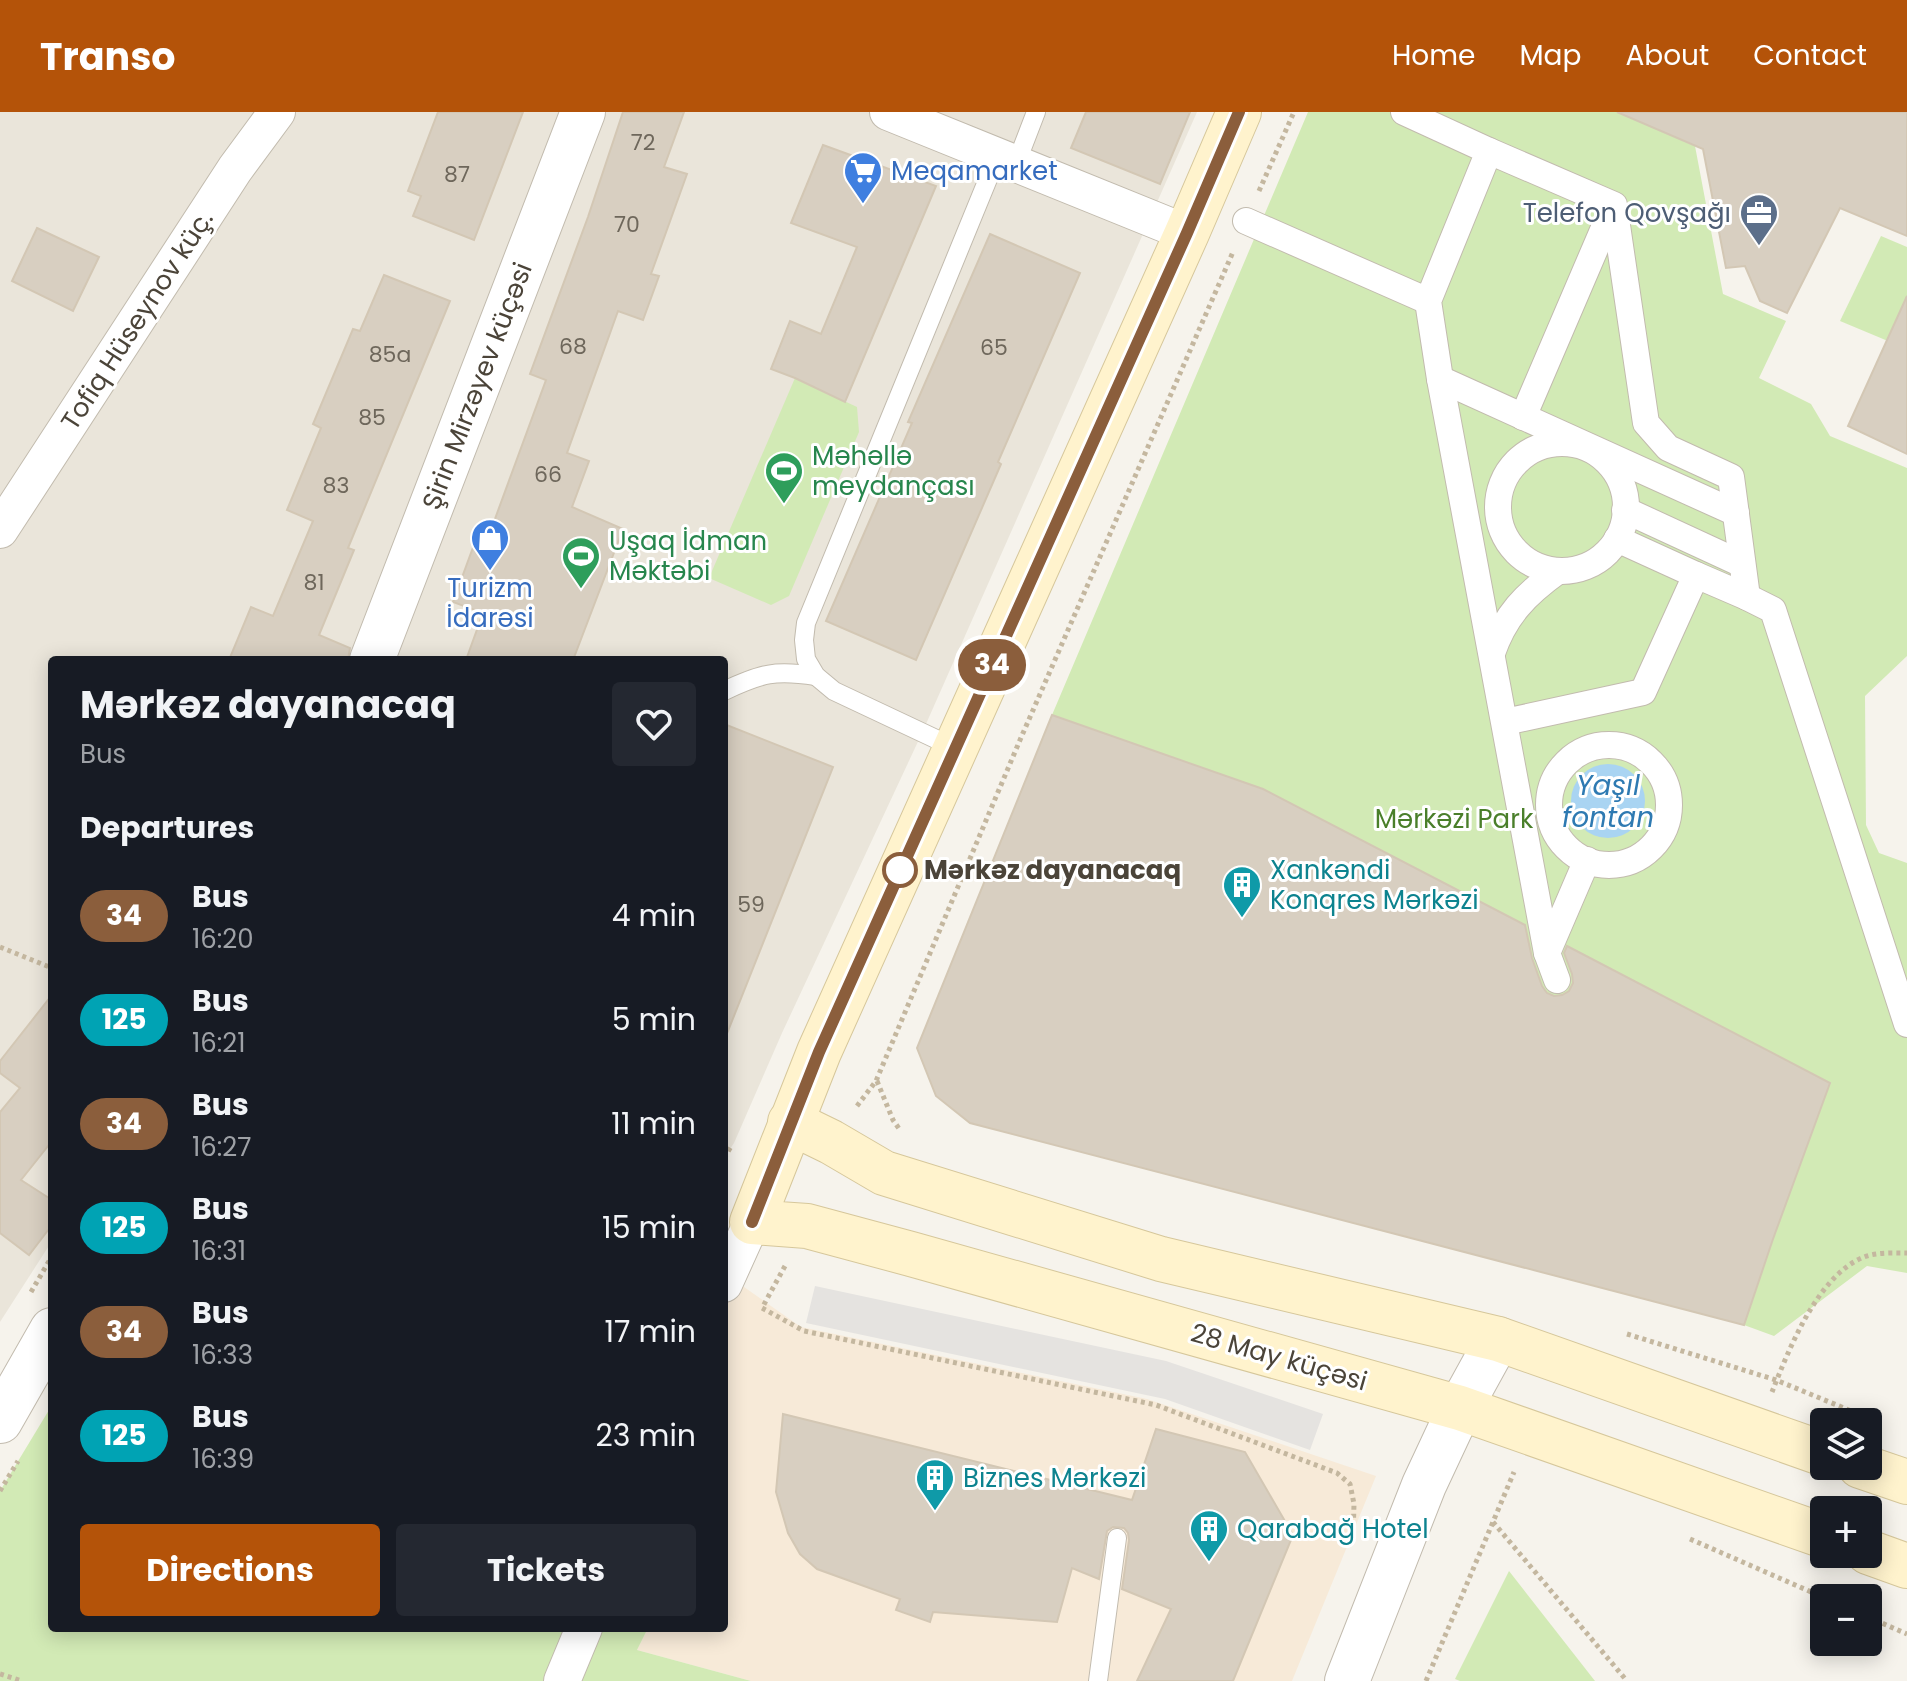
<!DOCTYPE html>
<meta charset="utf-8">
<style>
:root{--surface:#171b24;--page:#242831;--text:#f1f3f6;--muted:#9ea1a6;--accent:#b45309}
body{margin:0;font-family:Poppins,sans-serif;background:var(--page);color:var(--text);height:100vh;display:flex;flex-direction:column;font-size:30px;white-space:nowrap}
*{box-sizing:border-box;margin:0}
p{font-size:26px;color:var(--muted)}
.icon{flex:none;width:44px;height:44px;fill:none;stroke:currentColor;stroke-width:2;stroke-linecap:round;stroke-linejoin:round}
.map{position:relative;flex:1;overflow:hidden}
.panel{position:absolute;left:48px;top:544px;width:680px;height:976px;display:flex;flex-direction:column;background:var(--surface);border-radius:8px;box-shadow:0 4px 20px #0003}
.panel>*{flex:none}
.badge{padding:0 16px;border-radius:26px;font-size:28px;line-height:52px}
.controls{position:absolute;left:1810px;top:1296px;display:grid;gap:16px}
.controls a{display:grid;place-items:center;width:72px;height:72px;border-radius:8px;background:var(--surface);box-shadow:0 4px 20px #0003;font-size:40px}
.map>.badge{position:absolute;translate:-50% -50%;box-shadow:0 0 0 4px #fff}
h2{padding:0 32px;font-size:30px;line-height:72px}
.round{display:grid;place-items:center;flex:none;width:84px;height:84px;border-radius:8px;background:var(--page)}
.headline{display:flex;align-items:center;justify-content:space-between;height:136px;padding:0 32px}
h1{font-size:38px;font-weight:700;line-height:60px}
.cta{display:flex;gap:16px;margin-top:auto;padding:16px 32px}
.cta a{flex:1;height:92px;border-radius:8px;background:var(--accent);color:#fff;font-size:32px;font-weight:700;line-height:92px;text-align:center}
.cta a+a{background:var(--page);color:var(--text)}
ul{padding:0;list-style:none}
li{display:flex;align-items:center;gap:24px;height:104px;padding:0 32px}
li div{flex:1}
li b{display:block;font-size:30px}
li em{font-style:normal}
li .badge{min-width:88px;font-weight:700;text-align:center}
header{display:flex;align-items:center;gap:48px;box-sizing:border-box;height:112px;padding:0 40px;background:var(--accent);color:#fff}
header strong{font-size:38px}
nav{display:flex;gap:44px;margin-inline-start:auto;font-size:28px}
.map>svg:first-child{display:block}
</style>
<header>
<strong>Transo</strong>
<nav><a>Home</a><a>Map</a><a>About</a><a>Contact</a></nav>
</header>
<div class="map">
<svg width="1907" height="1569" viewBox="0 0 1907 1569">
<rect width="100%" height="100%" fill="#f6f3ec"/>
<!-- residential -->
<path fill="#eae5da" d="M0,0h1197l-275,621 -140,300 -48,110 -10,15v-498h-672v581l-52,81z"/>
<!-- commercial -->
<path fill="#f7ead8" d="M724,1161l77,54 346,72 229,77 -84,205h-541l-114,-31 11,-22h76z"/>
<!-- green -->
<g fill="#d2eab5">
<path d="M1308,0h309l78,34 28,148 63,27 -27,57 52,26 19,32 77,32v188l-42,40 1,129 13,28 28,10v410l-40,-7 -93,70 -30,-11 -161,-53 -613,-149 -34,-27 -19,-48 135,-333z"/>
<path d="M1881,124l26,11v102l-67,-28z"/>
<path d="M795,266l62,29 2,25 -70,164 -18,9 -62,-27z"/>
<path d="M52,1293v223h596l-11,22 114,31h-751v-190z"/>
<path d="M1509,1459l86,110h-135l-5,-2z"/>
</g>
<!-- parking -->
<path fill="#e5e3e0" d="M815,1174l351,75 157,53 -13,36 -145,-51 -359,-76z"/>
<!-- water -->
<circle fill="#a9d4f2" cx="1608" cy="689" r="37"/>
<!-- building -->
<g fill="#d8cfc1" stroke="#d3c7b4" stroke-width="2">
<path d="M438,0h85l-49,128 -61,-24 8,-20 -13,-5z"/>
<path d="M623,0h61l-20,55 23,7 -36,100 8,2 -16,44 -25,-9 -51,142 22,8 -17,46 51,22 -50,131h-107l17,-47 -30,-11 29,-79 10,4 54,-147 -16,-6 58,-157z"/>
<path d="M1086,0h104l-30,72 -89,-36z"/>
<path d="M1617,0h290v124l-67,-28 -53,105 -27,-12 -15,-35 -19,2 -23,-119z"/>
<path d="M823,33l113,41 -91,216 -50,-24 -24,-9 19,-48 31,13 36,-87 -66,-24z"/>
<path d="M37,116l62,29 -26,54 -61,-30z"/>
<path d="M990,122l90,39 -82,189 3,2 -85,196 -90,-39 86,-198 -4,-1z"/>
<path d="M384,163l66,26 -102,247 6,2 -35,85 31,13 -2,12h-119l22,-53 22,9 40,-95 -26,-11 34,-82 -8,-4 40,-95 7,2z"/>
<path d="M1907,184v158l-59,-28z"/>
<path d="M1052,603l211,74 262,136 7,33 10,28 5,7 7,3 8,-1 7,-4 4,-8 -1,-9 -8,-21 3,-7 263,137 -57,156 -29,86 -774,-202 -34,-27 -19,-48z"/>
<path d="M724,612l109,43 -107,269h-2z"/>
<path d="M52,883v146l-31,39 31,20v25l-23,30 -29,-22v-121l20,-24 -20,-15v-12z"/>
<path d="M783,1302l349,86 24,-71 89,23 48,83 -60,146h-96l34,-72 -49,-20 7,-49 -1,-7 -4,-5 -11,-1 -6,4 -8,48 -27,-11 -15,54 -124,-10 -3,10 -34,-12 4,-11 -83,-30 -17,-15 -12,-21 -12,-41z"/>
</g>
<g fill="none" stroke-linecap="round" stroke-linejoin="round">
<!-- service casing -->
<g stroke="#c2bbae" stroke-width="20">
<g id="service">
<path d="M1016,52l20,-52"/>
<path d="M724,579c38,-18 51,-21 92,-15"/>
<path d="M955,636l-121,-57 -18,-15 -10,-17 -2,-19 2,-17 191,-466"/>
<path d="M1098,1569l19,-143"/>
</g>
</g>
<!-- pedestrian casing -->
<g stroke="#c2bbae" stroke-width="28">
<g id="pedestrian">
<path d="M1404,0l85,39 -61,150 12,78 107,574 10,27"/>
<path d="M1489,39l125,54 32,218 22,25 63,29 16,120 -51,-22 -53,117 -138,30"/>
<path d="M1246,109l182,80"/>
<path d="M1440,267l296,134"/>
<path d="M1523,305l90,-210"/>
<circle cx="1562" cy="395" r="64"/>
<path d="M1625,398l117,54"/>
<path d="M1617,427l79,36"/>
<path d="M1747,485l26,13 134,414"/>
<path d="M1492,541c13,-38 34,-59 66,-82"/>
<circle cx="1609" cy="693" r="60"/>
<path d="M1547,841l40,-93"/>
</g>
</g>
<!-- minor casing -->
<g stroke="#c2bbae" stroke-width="38">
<g id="minor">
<path d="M888,0l299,121"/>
<path d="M0,418l235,-361 42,-57"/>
<path d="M724,1172l28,-62"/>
<path d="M562,1569l22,-53"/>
</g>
</g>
<!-- tertiary casing -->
<g stroke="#c2bbae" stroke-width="46">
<g id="tertiary">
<path d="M372,548l211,-548"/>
<path d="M0,1309l52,-91"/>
<path d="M1347,1569l77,-196 36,-77 38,-69"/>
</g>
</g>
<!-- secondary casing -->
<g stroke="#d6c79b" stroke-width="46">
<g id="secondary">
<path d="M1239,0l-52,121 -368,819 -67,170 55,4 104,28 549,154 364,128"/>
<path d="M790,1010l41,20 53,31 277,86 337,80 326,115"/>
<path d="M1860,1354l47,16"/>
<path d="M1868,1440l39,14"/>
</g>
</g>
<!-- path -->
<g stroke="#c4b79f" stroke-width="5" stroke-dasharray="4 4" stroke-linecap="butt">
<path d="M1259,79l35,-79"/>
<path d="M0,835l52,21"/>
<path d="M877,969l16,39 7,10"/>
<path d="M857,994l19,-25 144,-341 213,-488"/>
<path d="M724,1046l8,-13"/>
<path d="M785,1154l-23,42 42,23 352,74 181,68 13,11 4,20 -1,36"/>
<path d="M31,1180l21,-36"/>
<path d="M1627,1222l149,46 102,42"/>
<path d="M1772,1280c17,-43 46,-117 92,-135 13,-5 29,-4 43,-4"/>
<path d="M0,1379l18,-30"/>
<path d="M1493,1410l134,159"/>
<path d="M1690,1427l135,59"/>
<path d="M1868,1505l39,17"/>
<path d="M0,1562l22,7"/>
<path d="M1426,1569l88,-209"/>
</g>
<!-- service -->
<use href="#service" stroke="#fff" stroke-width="18"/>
<!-- pedestrian -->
<use href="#pedestrian" stroke="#fff" stroke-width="26"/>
<!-- minor -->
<use href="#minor" stroke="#fff" stroke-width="36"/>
<!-- tertiary -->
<use href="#tertiary" stroke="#fff" stroke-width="44"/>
<!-- secondary -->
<use href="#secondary" stroke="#fff3cd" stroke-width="44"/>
</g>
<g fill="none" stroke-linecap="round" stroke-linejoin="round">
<!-- line casing -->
<g stroke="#fff" stroke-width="18">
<path id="line" d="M752,1110l67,-170 368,-819 52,-121"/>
</g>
<!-- line -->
<use href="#line" stroke="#8b5e3c" stroke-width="12"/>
</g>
<!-- icons -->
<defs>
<g id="supermarket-pin" transform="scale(2)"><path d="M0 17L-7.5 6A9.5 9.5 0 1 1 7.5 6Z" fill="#3f7fe0" stroke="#fff"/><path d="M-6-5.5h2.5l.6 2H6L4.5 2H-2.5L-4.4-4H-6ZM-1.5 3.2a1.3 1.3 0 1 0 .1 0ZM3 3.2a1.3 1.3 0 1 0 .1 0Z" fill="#fff"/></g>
<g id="office-pin" transform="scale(2)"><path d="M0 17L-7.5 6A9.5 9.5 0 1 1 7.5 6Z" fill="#5c6f8a" stroke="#fff"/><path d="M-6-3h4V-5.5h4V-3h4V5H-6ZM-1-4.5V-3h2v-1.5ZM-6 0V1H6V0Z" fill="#fff"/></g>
<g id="stadium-pin" transform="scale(2)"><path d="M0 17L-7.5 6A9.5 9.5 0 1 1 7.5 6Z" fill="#2e9e5b" stroke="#fff"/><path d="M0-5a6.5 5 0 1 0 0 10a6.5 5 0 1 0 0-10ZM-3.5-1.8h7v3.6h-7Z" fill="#fff"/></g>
<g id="shop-pin" transform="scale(2)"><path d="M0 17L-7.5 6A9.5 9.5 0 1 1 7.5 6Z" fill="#3f7fe0" stroke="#fff"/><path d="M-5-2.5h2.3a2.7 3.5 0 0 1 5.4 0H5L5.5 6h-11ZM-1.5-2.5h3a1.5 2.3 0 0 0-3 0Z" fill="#fff"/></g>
<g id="building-pin" transform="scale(2)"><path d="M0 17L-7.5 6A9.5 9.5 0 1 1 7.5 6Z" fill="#0f9aa8" stroke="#fff"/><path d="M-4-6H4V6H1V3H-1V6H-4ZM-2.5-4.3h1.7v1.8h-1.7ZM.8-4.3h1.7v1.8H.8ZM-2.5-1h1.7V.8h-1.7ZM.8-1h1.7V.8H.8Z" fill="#fff"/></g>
</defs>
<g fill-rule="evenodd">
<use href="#supermarket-pin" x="863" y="59"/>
<use href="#office-pin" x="1759" y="101"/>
<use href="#stadium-pin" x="784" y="359"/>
<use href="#shop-pin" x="490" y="426"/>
<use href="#stadium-pin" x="581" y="444"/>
<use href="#building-pin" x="1242" y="773"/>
<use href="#building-pin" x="935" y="1366"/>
<use href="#building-pin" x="1209" y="1417"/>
</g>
<!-- markers -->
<circle fill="#fff" stroke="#8b5e3c" stroke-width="4" cx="900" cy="758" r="16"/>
<g text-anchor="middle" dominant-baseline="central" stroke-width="6" stroke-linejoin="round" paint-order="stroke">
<!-- number labels -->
<g font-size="22" fill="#6e675b">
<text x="643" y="30">72</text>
<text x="457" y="62">87</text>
<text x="627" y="112">70</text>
<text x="573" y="234">68</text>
<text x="994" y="235">65</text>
<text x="390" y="242">85a</text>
<text x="372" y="305">85</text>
<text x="548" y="362">66</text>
<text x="336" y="373">83</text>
<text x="314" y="470">81</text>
<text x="751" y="792">59</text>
</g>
<!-- shop labels -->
<g font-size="26" fill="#366cbe" stroke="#fff" text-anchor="start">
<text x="891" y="59">Meqamarket</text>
<text x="490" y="476" text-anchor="middle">Turizm<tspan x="490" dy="30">İdarəsi</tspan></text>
</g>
<!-- service labels -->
<g font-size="26" fill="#4e5e75" stroke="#fff" text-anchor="end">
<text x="1731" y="101">Telefon Qovşağı</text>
</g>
<!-- street labels -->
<g font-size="26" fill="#4b4439" stroke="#fff">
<text transform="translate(137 208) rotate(-57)">Tofiq Hüseynov küç.</text>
<text transform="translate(477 274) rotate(-69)">Şirin Mirzəyev küçəsi</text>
<text transform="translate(1279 1245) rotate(16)">28 May küçəsi</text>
</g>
<!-- leisure labels -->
<g font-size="26" fill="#27864d" stroke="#fff" text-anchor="start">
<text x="812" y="344">Məhəllə<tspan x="812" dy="30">meydançası</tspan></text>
<text x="609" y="429">Uşaq İdman<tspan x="609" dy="30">Məktəbi</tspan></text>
</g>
<!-- park labels -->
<g font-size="26" fill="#4a7f2a" stroke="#fff">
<text x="1454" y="707">Mərkəzi Park</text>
</g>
<!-- stop labels -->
<g font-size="26" font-weight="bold" fill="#4b4439" stroke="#fff" text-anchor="start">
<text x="924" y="758">Mərkəz dayanacaq</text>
</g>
<!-- culture labels -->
<g font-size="26" fill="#0d838f" stroke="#fff" text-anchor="start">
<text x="1270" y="758">Xankəndi<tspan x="1270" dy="30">Konqres Mərkəzi</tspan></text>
<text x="963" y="1366">Biznes Mərkəzi</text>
<text x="1237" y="1417">Qarabağ Hotel</text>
</g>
<!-- water labels -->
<g font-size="28" font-style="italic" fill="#2e7ab2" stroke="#fff">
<text x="1608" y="673">Yaşıl<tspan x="1608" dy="32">fontan</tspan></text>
</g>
</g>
</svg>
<div class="controls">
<a><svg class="icon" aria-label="layers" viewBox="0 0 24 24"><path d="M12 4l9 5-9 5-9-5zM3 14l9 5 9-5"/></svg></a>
<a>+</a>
<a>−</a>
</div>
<b class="badge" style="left:992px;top:553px;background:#8b5e3c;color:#fff">34</b>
<section class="panel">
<div class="headline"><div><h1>Mərkəz dayanacaq</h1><p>Bus</p></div><a class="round"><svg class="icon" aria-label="heart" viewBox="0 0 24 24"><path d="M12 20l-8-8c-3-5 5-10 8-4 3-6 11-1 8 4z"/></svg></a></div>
<h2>Departures</h2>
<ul>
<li><span class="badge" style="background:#8b5e3c;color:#fff">34</span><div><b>Bus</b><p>16:20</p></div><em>4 min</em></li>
<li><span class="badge" style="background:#00a3b4;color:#fff">125</span><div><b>Bus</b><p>16:21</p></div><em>5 min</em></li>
<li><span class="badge" style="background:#8b5e3c;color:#fff">34</span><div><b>Bus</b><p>16:27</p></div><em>11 min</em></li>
<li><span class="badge" style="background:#00a3b4;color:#fff">125</span><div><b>Bus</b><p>16:31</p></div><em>15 min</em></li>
<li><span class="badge" style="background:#8b5e3c;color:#fff">34</span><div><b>Bus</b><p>16:33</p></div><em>17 min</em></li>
<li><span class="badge" style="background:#00a3b4;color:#fff">125</span><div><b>Bus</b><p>16:39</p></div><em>23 min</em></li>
</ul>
<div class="cta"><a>Directions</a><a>Tickets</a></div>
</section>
</div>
